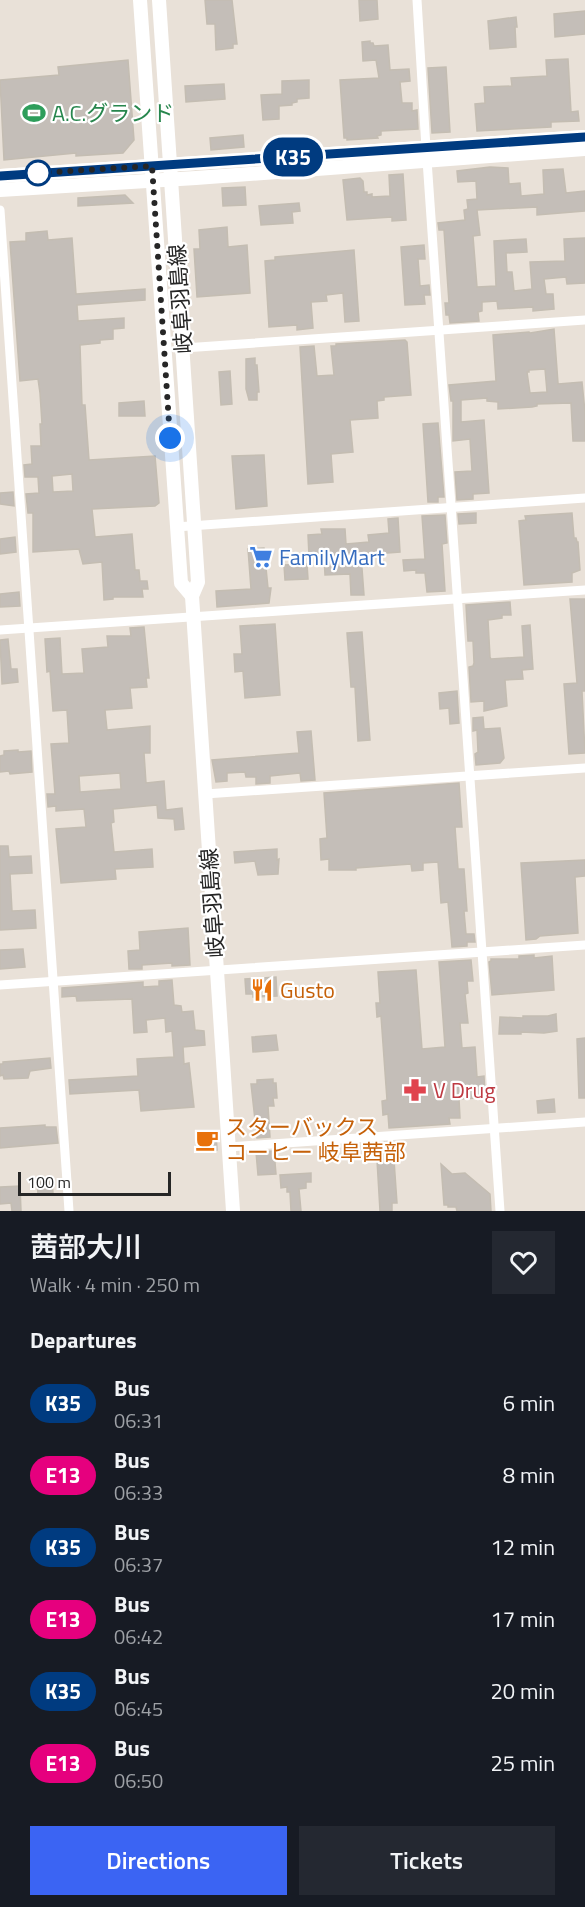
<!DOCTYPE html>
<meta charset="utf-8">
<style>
:root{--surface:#171b24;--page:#242831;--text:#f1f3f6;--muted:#9ea1a6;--accent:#3b64f3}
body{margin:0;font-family:"Titillium Web","Noto Sans JP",sans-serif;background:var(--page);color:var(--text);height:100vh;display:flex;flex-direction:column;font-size:22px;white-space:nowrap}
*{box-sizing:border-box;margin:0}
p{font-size:20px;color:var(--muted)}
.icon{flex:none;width:33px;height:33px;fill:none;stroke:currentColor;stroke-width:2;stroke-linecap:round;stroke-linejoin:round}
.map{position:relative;height:1211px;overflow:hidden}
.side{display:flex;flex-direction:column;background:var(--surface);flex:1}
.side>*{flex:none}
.badge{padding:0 12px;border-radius:20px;font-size:21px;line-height:39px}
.scale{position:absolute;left:18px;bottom:15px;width:153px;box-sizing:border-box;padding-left:6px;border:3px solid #262626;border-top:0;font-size:16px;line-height:21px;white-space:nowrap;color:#262626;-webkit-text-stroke:4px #fff;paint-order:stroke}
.you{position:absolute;width:30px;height:30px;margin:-15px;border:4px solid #fff;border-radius:50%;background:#1a73e8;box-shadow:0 0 0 9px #1a73e833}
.map>.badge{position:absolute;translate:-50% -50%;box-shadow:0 0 0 3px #fff}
h2{padding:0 30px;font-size:22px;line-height:54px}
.round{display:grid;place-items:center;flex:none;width:63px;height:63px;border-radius:0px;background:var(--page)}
.head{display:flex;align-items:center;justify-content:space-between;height:102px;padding:0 30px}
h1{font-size:28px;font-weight:600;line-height:45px}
.action{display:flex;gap:12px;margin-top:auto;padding:12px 30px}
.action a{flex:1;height:69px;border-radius:0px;background:var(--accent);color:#fff;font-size:24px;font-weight:600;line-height:69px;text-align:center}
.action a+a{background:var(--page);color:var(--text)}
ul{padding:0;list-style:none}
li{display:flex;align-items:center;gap:18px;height:72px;padding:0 30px}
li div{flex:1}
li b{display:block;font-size:22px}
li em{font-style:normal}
li .badge{min-width:66px;font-weight:700;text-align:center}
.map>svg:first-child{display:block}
</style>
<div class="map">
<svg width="585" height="1211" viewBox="0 0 585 1211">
<rect width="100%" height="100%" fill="#e9e1d8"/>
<!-- building -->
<g fill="#c4beb8" stroke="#c4bdb2" stroke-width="1.5" fill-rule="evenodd">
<path d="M205,0h27l5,44h-4v4l-17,2 -1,-26h-8z"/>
<path d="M359,0h18l1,19 -18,2z"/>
<path d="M585,11v23l-30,3 -1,-23z"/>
<path d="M516,17l1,10h-2l1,20 -26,2 -2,-28z"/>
<path d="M370,41v2h3l1,3 14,-1 2,25 19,-1 1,12 -10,1 2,21h10v8l5,-1 1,19 -37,2v4l-4,1 1,2 -31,2v-2h-3l-4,-58 39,-2 -3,-18 -13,1 -1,-19z"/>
<path d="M568,59l3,53 7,-1 1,10 -28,1v5l-74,4 -2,-27 10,-1 -1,-16 28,-1 -1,-8 36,-2 -1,-16z"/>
<path d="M128,60l6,80 -11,13 -47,3v-3l-72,7 -4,-80 59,-5 -1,-8z"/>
<path d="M446,67l4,65 -18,1 -4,-65z"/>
<path d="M309,80v18l-12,1v3l-5,1v2l-13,1v13l-16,1 -2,-25 21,-1v-13z"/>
<path d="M224,84l1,15 -39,3 -1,-16z"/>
<path d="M243,135l1,12 -33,3 -1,-12z"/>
<path d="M490,167l18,1 1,16 11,-1 1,13 23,-2 -1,-24 20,-1 3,24 19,-2v20l-48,4v-8l-60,3 3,25 -7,1 4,51 19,-1 -2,-45 32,-2 1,13 -21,1 1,19h5l2,19 18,-2 -2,-27 35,-1 -1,-22 21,-1v45l-18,1 -1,-7 -22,2 2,15h7l1,15 -21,2v-4l-35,2 -1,-8 -15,1v9l-4,1 1,9 -29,2 -1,-8h-3l-1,-12h4l-5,-73h-5l-1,-7 27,-3 -1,-10 4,-1 -1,-9 10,-1 -1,-18 -18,1 -1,-11z"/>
<path d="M403,174l3,46 -14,1v-4l-45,3 -4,-40 17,-2 3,3 1,11h3v3l5,-1v3l18,-1 -1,-21z"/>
<path d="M245,187l1,18 -23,1 -1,-18z"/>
<path d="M125,195l8,8 -55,3v-8z"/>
<path d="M299,203l1,8 -8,1 1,11 -32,2 -2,-19z"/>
<path d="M227,227l1,20 19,-2 3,48 -53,4 -3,-48h6l-1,-19z"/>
<path d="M47,231l1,9 24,-2 4,56 69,-5v11l-68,5 1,16 46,-3v10l-11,1v10l-13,1v3l-20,2 2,60h3l4,55 66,-4 4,47 -4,3 -63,3 3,28 37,-3 3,36h4l1,11h7l1,8h-6l1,8h-30v2l-9,1 -2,-38 -19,2 -4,-15 -46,3v-39h-5l-2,-19 13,-1 -1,-16h-13l-1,-12 8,-1 -1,-18h10l-1,-22h2l-2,-31 -2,-14 -18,2 -10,-139 16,-1v-8zM72,474l1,17 -20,1 -1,-16z"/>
<path d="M424,245l1,14h-7l2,27 9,-1 1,10h-6l1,9 -20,1 -4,-58z"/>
<path d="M354,250l5,71 -14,1 -2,-29 -17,2 1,6 -16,1 2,26 -16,2v-5l-28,2 -4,-66 10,-1v-3z"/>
<path d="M554,329l4,54v1l24,-2 3,30v29h-12l-2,-38 -34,1v2l-5,1 -34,2v-7l-11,-1v-3l-26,2v22l23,-2 5,73 -16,1v5l-16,1 -2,-28 17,-1 -2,-32 -17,2v-40h-2l-2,-16 47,-4 -3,-46 36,-3 1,1zM545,369l2,23 -17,1 -3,-21h2v-2z"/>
<path d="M405,340l2,2 4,53 -27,2v3l-7,1 1,17 -28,2 3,32 -22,2 2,28 -25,2 -8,-137 14,-1 3,30 17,-1 -3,-29h5v-2z"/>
<path d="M255,358v7h2l2,27h-2v8h-8l-3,-11v-30z"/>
<path d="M230,371l2,33 -11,1 -2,-33z"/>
<path d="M144,401l1,15h-26v-13z"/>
<path d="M438,423l6,74h-6v5h-10l-5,-78z"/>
<path d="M264,455l3,51 -31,3 -4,-53z"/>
<path d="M13,492l1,14 -14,-2v-11z"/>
<path d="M476,513v10l-17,1 -1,-10z"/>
<path d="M572,513l2,25h2l1,4h1l2,28 -8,3v9l-48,3 -5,-64 7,-1 -1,-4z"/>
<path d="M445,515l2,28 -5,1 3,47 -18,1 -2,-19h-9v-3l-12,1 -1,-11 22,-1 -3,-43z"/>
<path d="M398,518l2,34 -39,3 3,40h-13l-1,-21 -25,1 -1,-20 -15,1 -1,-21 14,-1 -1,-5h24l1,15 23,-2 -1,-7 21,-2 -1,-14z"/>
<path d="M15,537l1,15 -16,2v-15z"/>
<path d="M264,548l4,40h3l-2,15 -52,4 -1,-16 35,-2 -3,-40z"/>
<path d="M307,564l1,15 -23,1 -1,-15z"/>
<path d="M19,592l1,14 -20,1v-13z"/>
<path d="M570,599h15v92h-3l3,62 -16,1 -5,-70 13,-1z"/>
<path d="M510,602l1,13h-9v3l-14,2 2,37 1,2 33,-2 -2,-31 8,-1 3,44 -11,1 1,9 -18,1 2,26 -23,5v-10l-13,1 -2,-35 4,-1 1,-3 -1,-22h-5l-2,-36z"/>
<path d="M275,624l5,71 -35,3 -2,-27 -8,1 -1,-18h8l-2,-28z"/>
<path d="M144,627l5,51h-3l1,9 -17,1 2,20 -27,2 2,20 43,-4v27h-6l2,30 18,-2 2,29 16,-2 2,21 -9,1 -1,-11 -16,-1 -1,-13 -44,4 1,13 -3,1 3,29 38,-3 1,18 -38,2 1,10 -55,4 -5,-54 30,-2 -2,-18 -28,2v-5l-8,1 -1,-13h8l-4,-50 18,-1 -2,-33 -14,1 -3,-40 -3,1 -2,-33 15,-1 2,36 22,-1 -2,-24 26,-2 -1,-11h24l-1,-8zM120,773l1,16 -41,3 -1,-16z"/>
<path d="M362,632l8,108 -12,1 -3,-54h-4l-4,-54z"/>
<path d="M8,639l3,30h6l1,13 -16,2 -2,-44z"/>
<path d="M457,691l2,32 -9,1 -1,-16 -9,1 -1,-16z"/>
<path d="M483,717l1,12 16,-1 4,30 -4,5 -24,2 -1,-11 3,-2 -1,-22 -4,1v-13z"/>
<path d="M311,731l4,49 -14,1 -1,-8 -30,3v7l-14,1v-7h-10l-1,-5 -18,1v8l-11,1 -4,-22 87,-7 -2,-21z"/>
<path d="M18,750v2l13,-1 1,21 -22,2 -1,-3 -9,1v-16l4,-1v-4z"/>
<path d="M459,783l3,44h-7l3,42h6l3,42h-3l2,23h8l1,8h-8v4l-15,1 -4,-45 -7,1 -3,-41 -15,1v7l-11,1 -1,-7 -55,4v2h-27v-11l-8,1 -1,-21 7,-1 -3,-45z"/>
<path d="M0,846h8l1,11 22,-1 1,17 -22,1 2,37 23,-1 1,18 -36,2z"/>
<path d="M277,849v11l2,-1 -1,15 -20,1 -3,-14 -20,2 -1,-11z"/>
<path d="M585,860v16l-10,1 3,56 -38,3 -4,3 -10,1 -5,-77z"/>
<path d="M188,928l2,37 -18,1v-3l-30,2v4h-13l-1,-18 12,-1 -1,-18z"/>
<path d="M23,949l2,18 -25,2v-19z"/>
<path d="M534,955v3l18,-2 2,34 -62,5 -3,-33 2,-1v-2h28v-3z"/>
<path d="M471,960l2,21h-6l1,12 -3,1 3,29h-8l2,25 13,-1 2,30 7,-1 1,18 -7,1v3l-19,1 1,19h-11l1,6 -61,4 -1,-14 -5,1 -1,-14 5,-1 -6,-84 -4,1 -1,-14h4l-2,-31 38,-2 6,79 23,-2 -6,-85z"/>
<path d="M276,977l1,19 -24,1v-3h-7l-1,-15z"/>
<path d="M172,980l2,25 7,1 1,6 11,-1 2,19 9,1 1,14 -22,2 1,17 5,-1 5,44 -53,4 -2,-21 -69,4 -1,-14 69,-4 -1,-17 37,-2 -2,-26 -6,1 -1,-14 -19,2 1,12 -13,1 -2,-34 -55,2 -1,-5 -14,1v-9l81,-6v5l16,-1v-5z"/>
<path d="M556,1014l1,17 -13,2 -23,-1v2h-22l1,-17 23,1v-2h25z"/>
<path d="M276,1035l2,15 -25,2 -1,-15z"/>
<path d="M585,1038v60h-6l-2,-59z"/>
<path d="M50,1058l1,10 -21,3 -2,7 -24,1 -1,-4 -3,1v-12h3v-2z"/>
<path d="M273,1079v4h3l1,15h-4l1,8h-6l2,31 -13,1 -6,-54h6v-4z"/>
<path d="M554,1099l1,13 -17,1 -1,-12z"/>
<path d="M45,1125v2h11l2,16 -58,5v-20z"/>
<path d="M209,1131l7,1 1,18 -20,2 -1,-20z"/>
<path d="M390,1142l3,4 4,57h-5v8h-12l-4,-68z"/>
<path d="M274,1151l2,23 -18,1 -2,-23z"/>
<path d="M441,1164l11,10 13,-1 25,21 1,17h-34l-1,-4h-8v-2h-4z"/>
<path d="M311,1173v9h-5v6l-7,1 2,22h-10l-1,-19h-3v-5l-6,1 -1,-13z"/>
<path d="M37,1182h15l1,11 -15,1z"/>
<path d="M20,1186l1,25h-9l-1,-8 -11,1v-17z"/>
</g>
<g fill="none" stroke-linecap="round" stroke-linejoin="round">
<!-- street -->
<g stroke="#fff" stroke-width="9">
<path d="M417,0l9,148"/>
<path d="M427,160l73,1051"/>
<path d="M0,210l69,1001"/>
<path d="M184,348l401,-28"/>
<path d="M176,527l409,-29"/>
<path d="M0,630l585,-40"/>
<path d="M205,794l380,-26"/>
<path d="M0,985l585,-40"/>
<path d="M229,1147l356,-25"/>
</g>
<!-- secondary -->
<g stroke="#fff" stroke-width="14">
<path d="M140,0l41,583 11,13"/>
<path d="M159,0l39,582 -6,14 41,615"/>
<path d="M0,176l585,-39"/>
<path d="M0,190l196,-12 389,-29"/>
</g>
</g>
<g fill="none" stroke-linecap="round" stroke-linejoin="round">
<!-- line casing -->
<g stroke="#fff" stroke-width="14">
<path id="line" d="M0,176l585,-39"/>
</g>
<!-- line -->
<use href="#line" stroke="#003b80" stroke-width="9"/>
<!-- walk -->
<path stroke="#262626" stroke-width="6" stroke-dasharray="0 10.8" d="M38,173l114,-7 18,272"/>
</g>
<!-- icons -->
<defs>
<g id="stadium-bare" transform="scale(1.8)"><path d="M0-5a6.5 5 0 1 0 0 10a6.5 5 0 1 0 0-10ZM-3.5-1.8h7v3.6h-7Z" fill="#2e9e5b" stroke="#fff" stroke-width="2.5" paint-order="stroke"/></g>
<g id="supermarket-bare" transform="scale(1.8)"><path d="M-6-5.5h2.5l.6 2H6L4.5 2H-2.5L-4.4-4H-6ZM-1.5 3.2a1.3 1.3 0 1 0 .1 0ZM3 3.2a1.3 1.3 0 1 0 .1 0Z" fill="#3f7fe0" stroke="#fff" stroke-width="2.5" paint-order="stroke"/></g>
<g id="restaurant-bare" transform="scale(1.8)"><path d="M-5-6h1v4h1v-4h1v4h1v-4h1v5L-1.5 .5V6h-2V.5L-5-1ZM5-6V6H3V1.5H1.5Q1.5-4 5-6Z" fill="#e8710a" stroke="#fff" stroke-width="2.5" paint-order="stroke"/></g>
<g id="pharmacy-bare" transform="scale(1.8)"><path d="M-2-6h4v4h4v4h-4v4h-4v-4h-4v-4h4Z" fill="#e0444e" stroke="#fff" stroke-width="2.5" paint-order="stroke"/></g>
<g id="cafe-bare" transform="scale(1.8)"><path d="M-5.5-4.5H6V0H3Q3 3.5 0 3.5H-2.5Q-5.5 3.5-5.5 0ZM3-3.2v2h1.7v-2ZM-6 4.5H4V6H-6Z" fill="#e8710a" stroke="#fff" stroke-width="2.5" paint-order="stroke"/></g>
</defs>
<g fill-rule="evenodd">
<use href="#stadium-bare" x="34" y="113"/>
<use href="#supermarket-bare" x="261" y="557"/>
<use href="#restaurant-bare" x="262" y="990"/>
<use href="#pharmacy-bare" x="415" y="1090"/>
<use href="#cafe-bare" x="207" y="1140"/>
</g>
<!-- markers -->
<circle fill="#fff" stroke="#003b80" stroke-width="3" cx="38" cy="173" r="12"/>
<g text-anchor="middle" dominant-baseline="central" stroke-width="4.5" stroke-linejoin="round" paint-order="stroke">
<!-- leisure labels -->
<g font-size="22" fill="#27864d" stroke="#fff" text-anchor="start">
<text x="52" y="113">A.C.グランド</text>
</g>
<!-- street labels -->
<g font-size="22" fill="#262626" stroke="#fff">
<text transform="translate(180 299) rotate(-94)">岐阜羽島線</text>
<text transform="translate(212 903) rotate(-94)">岐阜羽島線</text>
</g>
<!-- shop labels -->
<g font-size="22" fill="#366cbe" stroke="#fff" text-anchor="start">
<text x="279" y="557">FamilyMart</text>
</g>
<!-- food labels -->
<g font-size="22" fill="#c56008" stroke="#fff" text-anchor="start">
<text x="280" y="990">Gusto</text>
<text x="225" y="1127">スターバックス<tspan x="225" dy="25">コーヒー 岐阜茜部</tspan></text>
</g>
<!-- health labels -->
<g font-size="22" fill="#be3a42" stroke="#fff" text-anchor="start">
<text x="433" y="1090">V Drug</text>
</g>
</g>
</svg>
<div class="scale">100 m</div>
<div class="you" style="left:170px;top:438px"></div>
<b class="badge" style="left:293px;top:157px;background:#003b80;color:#fff">K35</b>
</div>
<section class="side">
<div class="head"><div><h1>茜部大川</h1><p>Walk · 4 min · 250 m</p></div><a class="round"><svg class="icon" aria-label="heart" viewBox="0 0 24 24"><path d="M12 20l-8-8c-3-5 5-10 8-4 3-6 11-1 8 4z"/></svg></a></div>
<h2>Departures</h2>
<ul>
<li><span class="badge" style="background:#003b80;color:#fff">K35</span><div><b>Bus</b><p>06:31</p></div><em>6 min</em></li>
<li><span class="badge" style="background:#e6007e;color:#fff">E13</span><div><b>Bus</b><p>06:33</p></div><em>8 min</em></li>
<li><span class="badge" style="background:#003b80;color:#fff">K35</span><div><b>Bus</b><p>06:37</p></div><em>12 min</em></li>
<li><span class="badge" style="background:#e6007e;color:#fff">E13</span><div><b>Bus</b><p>06:42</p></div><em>17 min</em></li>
<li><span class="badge" style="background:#003b80;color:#fff">K35</span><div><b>Bus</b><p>06:45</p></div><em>20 min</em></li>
<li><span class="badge" style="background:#e6007e;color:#fff">E13</span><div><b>Bus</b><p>06:50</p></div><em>25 min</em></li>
</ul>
<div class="action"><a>Directions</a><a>Tickets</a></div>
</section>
